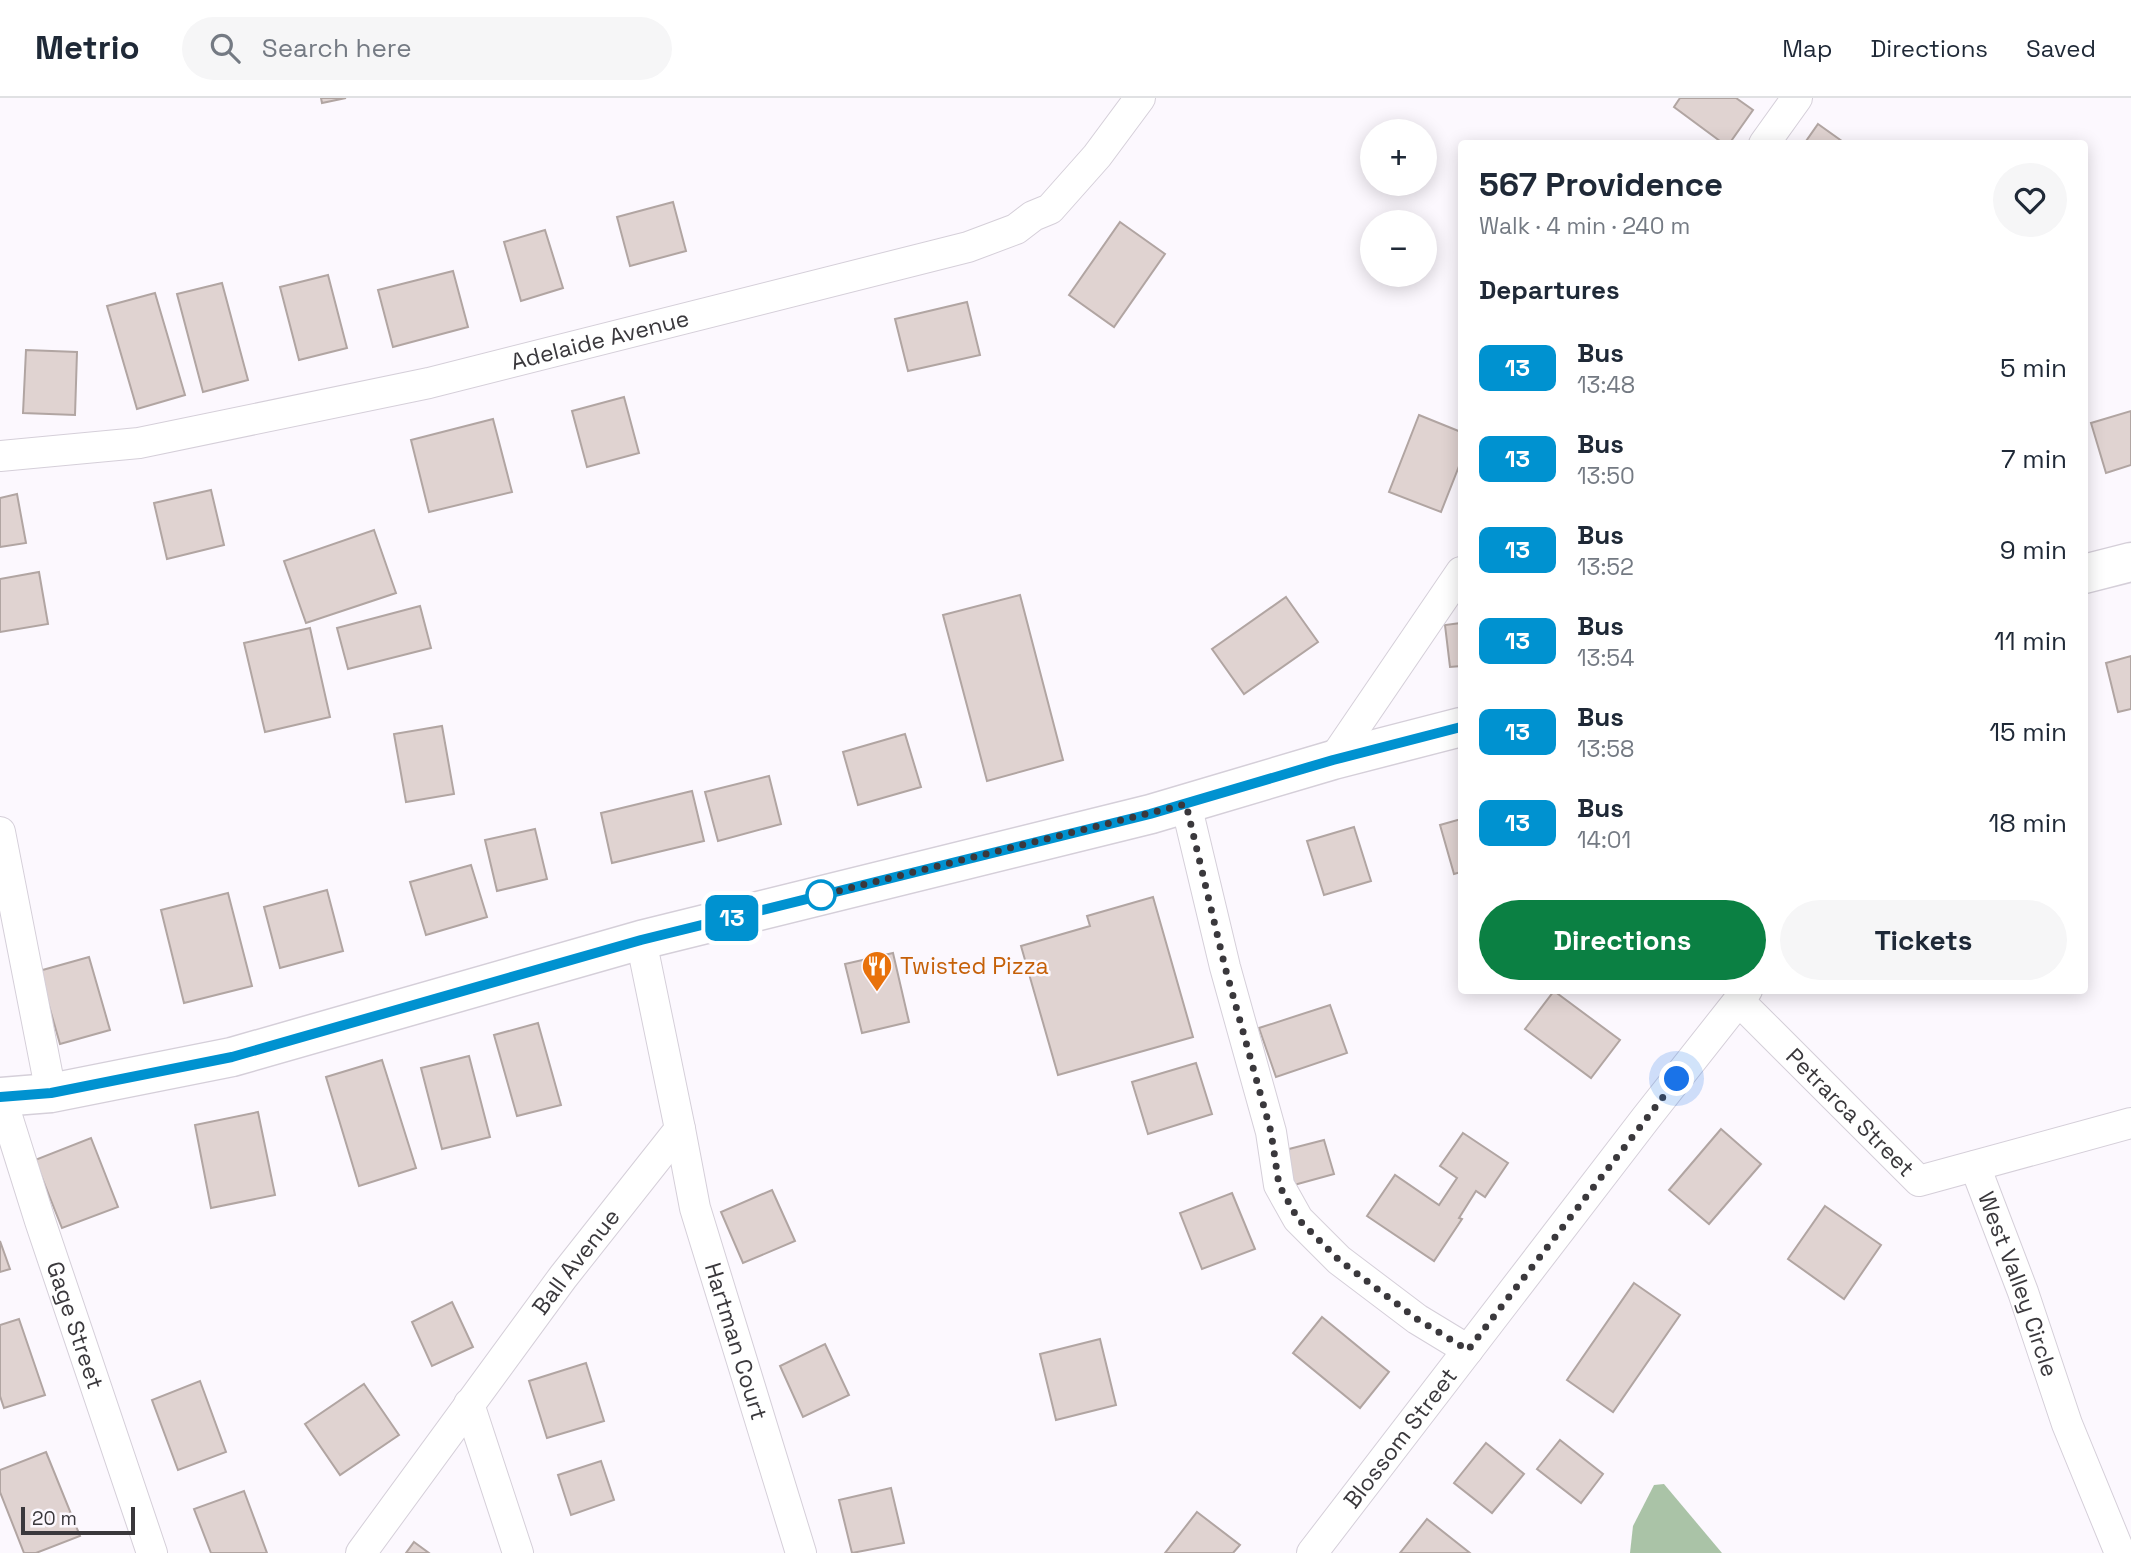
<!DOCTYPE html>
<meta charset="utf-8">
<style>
:root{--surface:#fff;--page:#f6f6f7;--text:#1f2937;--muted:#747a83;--line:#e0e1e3;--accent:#0b8043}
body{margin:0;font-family:"Space Grotesk",sans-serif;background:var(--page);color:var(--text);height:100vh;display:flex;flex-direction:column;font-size:26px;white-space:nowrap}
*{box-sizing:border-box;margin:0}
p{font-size:23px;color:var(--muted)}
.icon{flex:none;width:38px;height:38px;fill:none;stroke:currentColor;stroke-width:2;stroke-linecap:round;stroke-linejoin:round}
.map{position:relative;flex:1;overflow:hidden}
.details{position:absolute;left:1458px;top:42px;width:630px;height:854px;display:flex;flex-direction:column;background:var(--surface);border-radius:7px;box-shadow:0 4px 18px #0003}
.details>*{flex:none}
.badge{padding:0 14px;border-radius:10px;font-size:24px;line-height:46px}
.fabs{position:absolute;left:1360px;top:21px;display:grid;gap:14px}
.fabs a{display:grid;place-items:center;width:77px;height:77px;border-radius:50%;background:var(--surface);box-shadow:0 4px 18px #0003;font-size:35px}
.scale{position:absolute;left:21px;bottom:18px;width:114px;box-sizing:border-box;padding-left:7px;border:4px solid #3a383c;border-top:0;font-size:19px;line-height:24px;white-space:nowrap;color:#3a383c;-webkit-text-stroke:5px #fcf8fe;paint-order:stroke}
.you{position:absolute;width:35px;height:35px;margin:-18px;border:5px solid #fff;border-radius:50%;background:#1a73e8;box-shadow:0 0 0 10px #1a73e833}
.map>.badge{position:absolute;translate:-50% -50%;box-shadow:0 0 0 4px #fff}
h2{padding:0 21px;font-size:26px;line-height:63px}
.round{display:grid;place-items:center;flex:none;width:74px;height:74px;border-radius:37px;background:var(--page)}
.overview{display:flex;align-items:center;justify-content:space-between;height:119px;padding:0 21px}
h1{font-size:33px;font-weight:800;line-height:52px}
.cta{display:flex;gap:14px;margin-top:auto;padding:14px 21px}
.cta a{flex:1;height:80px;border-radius:42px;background:var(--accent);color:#fff;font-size:28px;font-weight:800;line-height:80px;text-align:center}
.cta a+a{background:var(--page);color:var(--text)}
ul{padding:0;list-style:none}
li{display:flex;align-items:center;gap:21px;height:91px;padding:0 21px}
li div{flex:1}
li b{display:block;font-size:26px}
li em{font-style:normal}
li .badge{min-width:77px;font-weight:700;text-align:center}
header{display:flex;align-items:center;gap:42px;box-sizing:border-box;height:98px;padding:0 35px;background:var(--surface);border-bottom:2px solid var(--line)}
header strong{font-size:33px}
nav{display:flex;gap:38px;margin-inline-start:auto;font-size:24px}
.search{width:490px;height:63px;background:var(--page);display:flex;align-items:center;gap:18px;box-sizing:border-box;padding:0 24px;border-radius:38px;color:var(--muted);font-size:26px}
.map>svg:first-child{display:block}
</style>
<header>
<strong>Metrio</strong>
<div class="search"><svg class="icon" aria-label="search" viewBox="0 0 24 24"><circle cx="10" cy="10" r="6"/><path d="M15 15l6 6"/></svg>Search here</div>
<nav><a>Map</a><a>Directions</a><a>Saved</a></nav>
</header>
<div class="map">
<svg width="2131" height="1455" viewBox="0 0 2131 1455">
<rect width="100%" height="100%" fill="#fcf8fe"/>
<!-- forest -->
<path fill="#aac3a7" d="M1664,1386l58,69h-92l3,-27 21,-41z"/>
<!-- building -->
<g fill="#e0d3d1" stroke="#b1a5a2" stroke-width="2">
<path d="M321,0h25l-24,5z"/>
<path d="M1680,0h56l17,12 -24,34h-5l-50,-37z"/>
<path d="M1818,26l28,20h-42z"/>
<path d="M673,104l13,49 -56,15 -13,-49z"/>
<path d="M1120,124l45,32 -51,73 -45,-32z"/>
<path d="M545,132l18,58 -42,13 -17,-59z"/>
<path d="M453,173l15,56 -75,20 -15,-57z"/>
<path d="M328,177l19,73 -48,12 -19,-73z"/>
<path d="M222,185l26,97 -45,12 -26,-98z"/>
<path d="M155,195l30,102 -48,14 -30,-103z"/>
<path d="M967,204l13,53 -72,16 -13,-52z"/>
<path d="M26,252l51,2 -2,63 -52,-2z"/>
<path d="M624,299l15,56 -52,14 -15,-56z"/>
<path d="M2131,313v54l-25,8 -15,-50z"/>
<path d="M1419,317l42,17v29l-20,51 -52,-20z"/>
<path d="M493,321l19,73 -83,20 -18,-72z"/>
<path d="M211,392l13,55 -57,14 -13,-56z"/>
<path d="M17,396l9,49 -26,4v-49z"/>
<path d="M374,432l22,63 -90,30 -22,-62z"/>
<path d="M39,474l9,52 -48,8v-53z"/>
<path d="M1020,497l43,165 -76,21 -44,-166z"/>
<path d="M1286,499l32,45 -74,52 -32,-45z"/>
<path d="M420,508l11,42 -83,21 -11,-41z"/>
<path d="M1461,525v43l-11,1 -5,-42z"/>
<path d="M310,530l20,89 -65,15 -21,-89z"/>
<path d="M2131,558v53l-13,3 -12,-49z"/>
<path d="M442,628l12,68 -48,8 -12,-68z"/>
<path d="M905,636l16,53 -63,18 -15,-53z"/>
<path d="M769,678l12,48 -63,17 -13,-49z"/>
<path d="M692,693l12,50 -92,22 -11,-50z"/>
<path d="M1461,721v53l-7,2 -14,-49z"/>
<path d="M1354,729l17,54 -47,14 -17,-54z"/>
<path d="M535,731l12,50 -50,12 -12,-51z"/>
<path d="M471,767l16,52 -61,18 -16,-53z"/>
<path d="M327,792l16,61 -63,17 -16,-61z"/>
<path d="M228,795l24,93 -68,17 -23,-93z"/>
<path d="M1153,799l40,140 -135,38 -37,-129 69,-20 -3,-10z"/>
<path d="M893,855l16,69 -47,11 -17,-69z"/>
<path d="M89,859l21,73 -50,14 -21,-73z"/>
<path d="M1554,893l66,49 -29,38 -66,-49z"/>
<path d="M1330,907l17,48 -71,24 -17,-49z"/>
<path d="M538,925l23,82 -44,11 -23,-81z"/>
<path d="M469,958l21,81 -48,12 -21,-81z"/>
<path d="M382,962l34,108 -57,18 -33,-109z"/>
<path d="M1196,965l16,51 -64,20 -16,-52z"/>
<path d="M258,1014l17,83 -64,13 -16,-83z"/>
<path d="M1721,1031l40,35 -52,60 -40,-34z"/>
<path d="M1463,1035l45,30 -23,34 -9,-6 -17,27 3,1 -28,42 -67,-45 28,-41 44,30 18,-27 -17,-12z"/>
<path d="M91,1040l27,69 -56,21 -27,-68z"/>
<path d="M1324,1042l10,34 -40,11 -9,-35z"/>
<path d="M772,1092l23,51 -52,22 -22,-51z"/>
<path d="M1232,1095l23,56 -53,20 -22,-56z"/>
<path d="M1825,1108l56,39 -37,54 -56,-40z"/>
<path d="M0,1143l10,28 -10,3z"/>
<path d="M1634,1185l46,32 -67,97 -46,-32z"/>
<path d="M452,1204l21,45 -41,19 -20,-44z"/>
<path d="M1322,1219l67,55 -29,36 -67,-55z"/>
<path d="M19,1221l26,76 -41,13 -4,-12v-71z"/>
<path d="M1100,1241l16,66 -60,15 -16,-66z"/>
<path d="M825,1246l24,51 -46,22 -23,-51z"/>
<path d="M586,1265l18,58 -57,17 -18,-57z"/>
<path d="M200,1283l26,71 -48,18 -26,-70z"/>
<path d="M364,1286l35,51 -59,40 -35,-51z"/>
<path d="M1560,1342l43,34 -22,29 -44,-34z"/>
<path d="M1486,1345l38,31 -32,39 -38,-30z"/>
<path d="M46,1354l34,84 -44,17h-12l-24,-61v-22z"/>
<path d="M601,1363l13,39 -43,15 -13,-40z"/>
<path d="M891,1390l13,55 -52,10 -13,-53z"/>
<path d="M244,1393l23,62h-56l-17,-44z"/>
<path d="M1197,1414l43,33 -7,8h-68z"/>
<path d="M1427,1421l43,34h-70z"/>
<path d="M414,1444l15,11h-23z"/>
</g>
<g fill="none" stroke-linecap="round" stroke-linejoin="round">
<!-- street casing -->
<g stroke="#d5cfd9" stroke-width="32">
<g id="street">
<path d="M1764,46l33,-46"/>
<path id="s1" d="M0,358l139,-13 290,-60 539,-136 48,-18 17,-13 17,-7 47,-53 43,-58"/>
<path d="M1333,662l128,-188"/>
<path d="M1186,706l39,163 46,165 8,53 19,34 41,41 78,59 51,31"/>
<path d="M0,734l51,261"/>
<path id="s2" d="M1740,904l179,179 212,-58"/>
<path id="s3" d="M1,999l39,124 112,332"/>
<path id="s4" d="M680,1031l15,79 106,345"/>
<path id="s5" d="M1975,1068l48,126 44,132 53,129"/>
<path d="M469,1306l49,149"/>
<path id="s6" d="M361,1455l202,-276 117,-148 -39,-189"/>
<path id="s7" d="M1312,1455l334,-435 101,-128"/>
</g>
</g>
<!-- secondary casing -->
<g stroke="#d5cfd9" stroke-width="41">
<g id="secondary">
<path d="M2084,476l47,-12"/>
<path d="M0,999l51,-4 181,-36 409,-117 510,-126 182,-54 128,-33"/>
</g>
</g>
<!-- street -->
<use href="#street" stroke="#fff" stroke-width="30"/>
<!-- secondary -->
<use href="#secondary" stroke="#fff" stroke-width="38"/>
</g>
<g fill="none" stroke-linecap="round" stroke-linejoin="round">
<!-- line casing -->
<g stroke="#fff" stroke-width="16">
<path id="line" d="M0,999l51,-4 181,-36 409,-117 509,-126 183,-54 128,-33"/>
</g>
<!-- line -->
<use href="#line" stroke="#0092d0" stroke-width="10"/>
<!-- walk -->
<path stroke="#3a383c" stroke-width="7" stroke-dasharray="0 12.6" d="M821,797l-3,1 368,-92 39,163 46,165 8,53 19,34 41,41 78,59 51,31 209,-271"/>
</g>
<!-- icons -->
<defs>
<g id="restaurant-pin" transform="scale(1.575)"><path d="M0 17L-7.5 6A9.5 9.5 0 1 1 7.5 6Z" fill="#e8710a" stroke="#fcf8fe"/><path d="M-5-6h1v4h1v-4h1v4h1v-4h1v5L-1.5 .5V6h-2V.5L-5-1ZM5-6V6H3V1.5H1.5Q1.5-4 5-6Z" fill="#fff"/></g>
</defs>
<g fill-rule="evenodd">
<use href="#restaurant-pin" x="877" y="868"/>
</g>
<!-- markers -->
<circle fill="#fff" stroke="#0092d0" stroke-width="3.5" cx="821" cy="797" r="14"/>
<g text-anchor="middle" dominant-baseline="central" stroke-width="5" stroke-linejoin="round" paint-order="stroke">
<!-- street labels -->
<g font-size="23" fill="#3a383c" stroke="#fcf8fe">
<text stroke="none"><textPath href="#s1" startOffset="612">Adelaide Avenue</textPath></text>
<text stroke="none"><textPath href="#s2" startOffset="156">Petrarca Street</textPath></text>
<text stroke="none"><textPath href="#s6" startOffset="362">Ball Avenue</textPath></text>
<text stroke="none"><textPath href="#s5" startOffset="126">West Valley Circle</textPath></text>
<text stroke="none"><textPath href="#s3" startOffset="240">Gage Street</textPath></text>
<text stroke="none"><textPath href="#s4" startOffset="220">Hartman Court</textPath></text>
<text stroke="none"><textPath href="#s7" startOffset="145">Blossom Street</textPath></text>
</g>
<!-- food labels -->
<g font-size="23" fill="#c56008" stroke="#fcf8fe" text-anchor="start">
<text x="900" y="868">Twisted Pizza</text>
</g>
</g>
</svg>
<div class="fabs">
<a>+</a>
<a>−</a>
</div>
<div class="scale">20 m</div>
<div class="you" style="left:1677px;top:981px"></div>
<b class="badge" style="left:732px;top:820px;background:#0092d0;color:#fff">13</b>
<section class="details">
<div class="overview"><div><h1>567 Providence</h1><p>Walk · 4 min · 240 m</p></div><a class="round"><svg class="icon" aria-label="heart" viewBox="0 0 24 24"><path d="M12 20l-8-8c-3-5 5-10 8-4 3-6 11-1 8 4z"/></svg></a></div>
<h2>Departures</h2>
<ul>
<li><span class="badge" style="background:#0092d0;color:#fff">13</span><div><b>Bus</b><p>13:48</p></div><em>5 min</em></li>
<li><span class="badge" style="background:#0092d0;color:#fff">13</span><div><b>Bus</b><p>13:50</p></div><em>7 min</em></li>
<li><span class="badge" style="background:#0092d0;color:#fff">13</span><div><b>Bus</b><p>13:52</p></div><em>9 min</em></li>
<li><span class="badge" style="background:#0092d0;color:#fff">13</span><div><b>Bus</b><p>13:54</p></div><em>11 min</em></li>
<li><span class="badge" style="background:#0092d0;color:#fff">13</span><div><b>Bus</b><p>13:58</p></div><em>15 min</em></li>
<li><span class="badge" style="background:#0092d0;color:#fff">13</span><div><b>Bus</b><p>14:01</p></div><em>18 min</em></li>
</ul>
<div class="cta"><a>Directions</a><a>Tickets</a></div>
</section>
</div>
